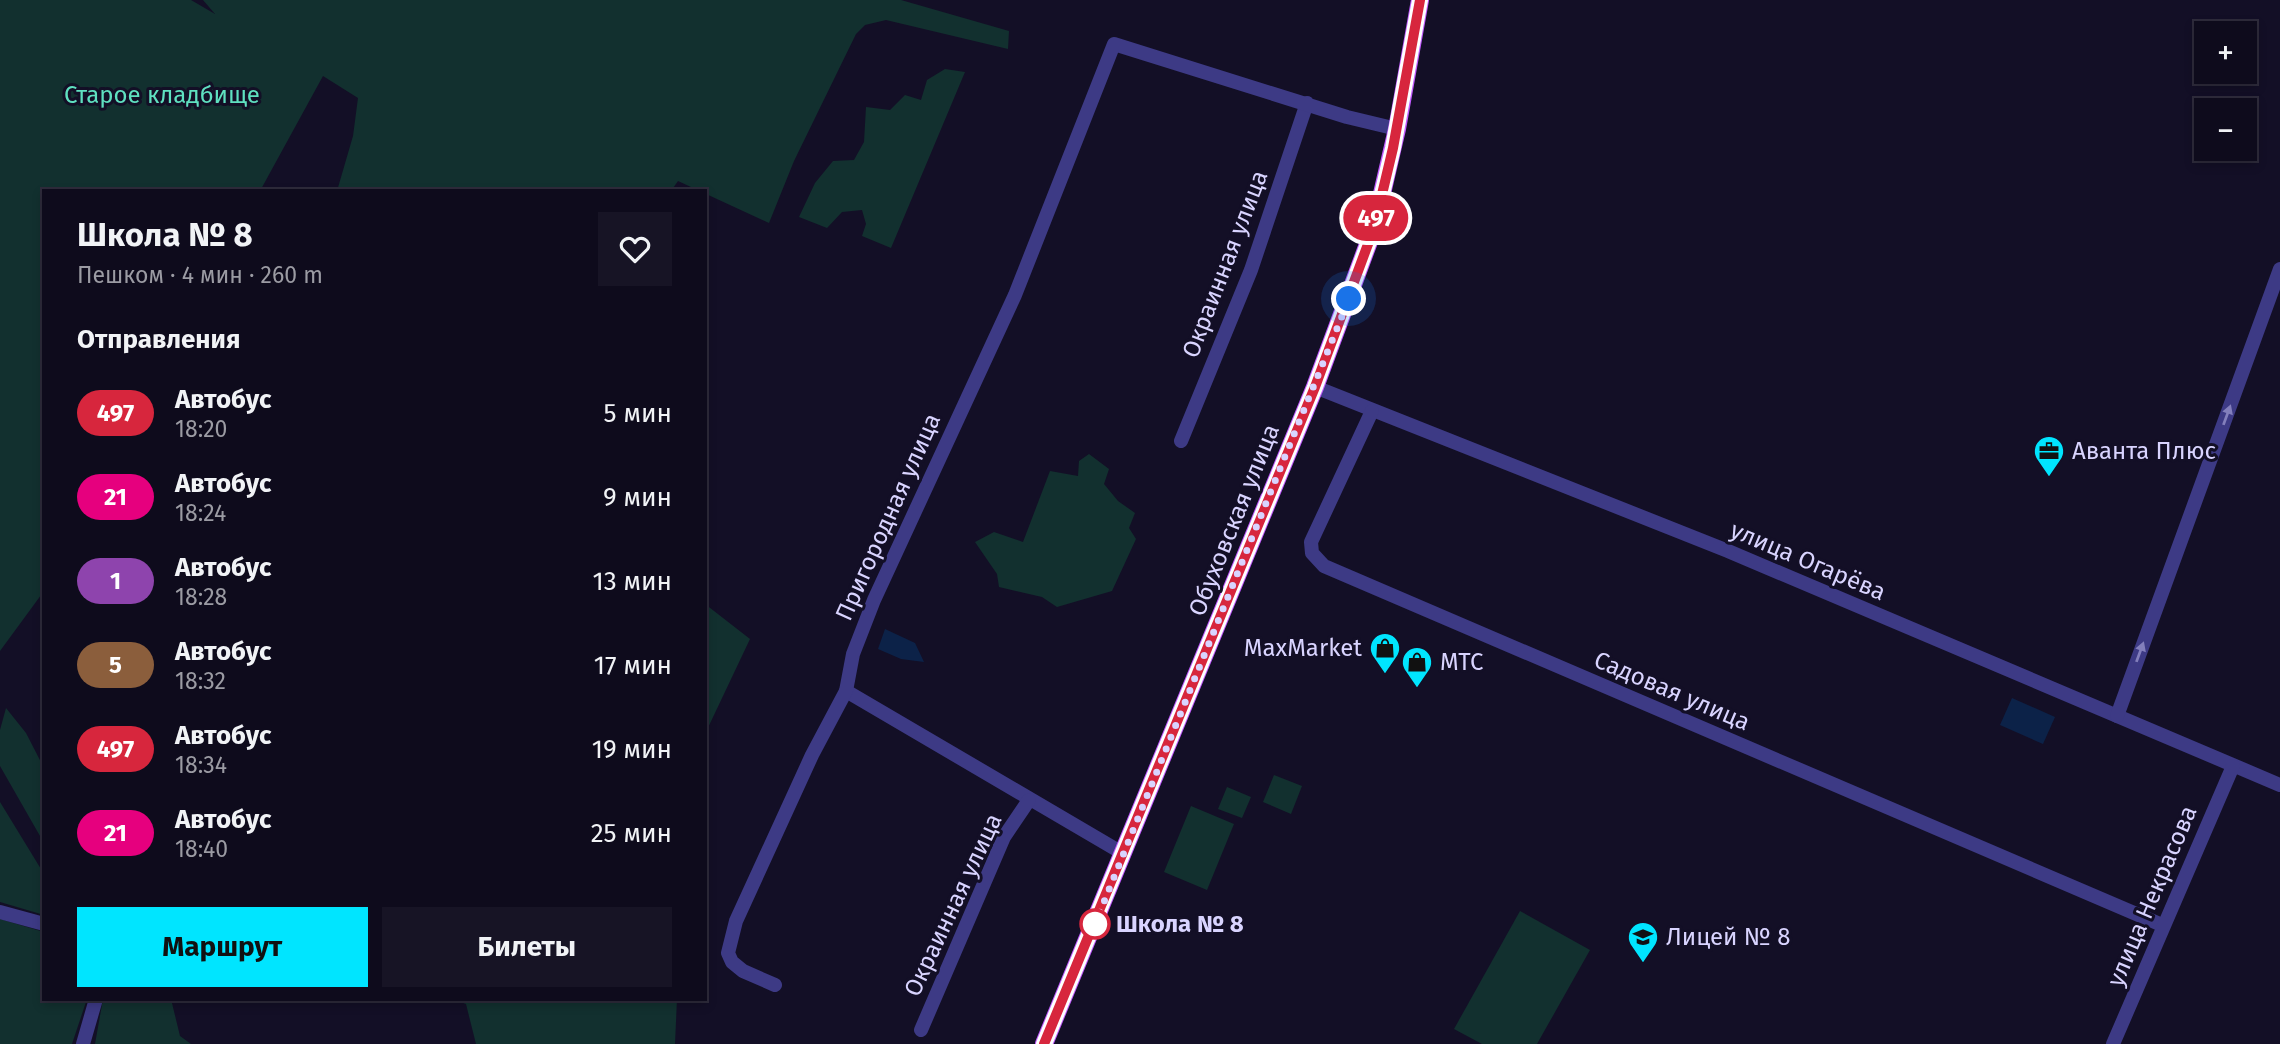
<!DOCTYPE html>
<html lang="ru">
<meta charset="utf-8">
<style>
:root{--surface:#0e0b1c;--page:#171425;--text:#f1f3f6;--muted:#9b9ba3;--line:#2e2b3b;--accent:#00e5ff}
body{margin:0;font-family:"Fira Sans",sans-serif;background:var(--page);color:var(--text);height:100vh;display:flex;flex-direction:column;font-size:26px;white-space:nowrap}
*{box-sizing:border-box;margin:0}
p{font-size:23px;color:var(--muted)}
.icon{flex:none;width:38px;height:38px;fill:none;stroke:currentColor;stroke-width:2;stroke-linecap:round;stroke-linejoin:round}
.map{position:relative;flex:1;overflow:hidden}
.drawer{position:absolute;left:42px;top:189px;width:665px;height:812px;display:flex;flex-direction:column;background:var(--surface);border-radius:0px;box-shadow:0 4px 10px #0003,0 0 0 2px var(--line)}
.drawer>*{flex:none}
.badge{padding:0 14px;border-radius:23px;font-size:24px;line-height:46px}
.controls{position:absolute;left:2194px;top:21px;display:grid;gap:14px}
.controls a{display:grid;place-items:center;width:63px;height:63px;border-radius:0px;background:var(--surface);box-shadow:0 4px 10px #0003,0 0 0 2px var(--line);font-size:35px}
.you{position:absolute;width:35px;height:35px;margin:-18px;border:5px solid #fff;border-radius:50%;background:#1a73e8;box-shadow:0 0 0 10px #1a73e833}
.map>.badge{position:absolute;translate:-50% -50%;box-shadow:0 0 0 4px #fff}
h2{padding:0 35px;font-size:26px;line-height:63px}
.round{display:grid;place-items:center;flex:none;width:74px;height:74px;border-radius:0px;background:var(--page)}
.head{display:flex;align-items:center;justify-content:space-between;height:119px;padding:0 35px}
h1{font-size:33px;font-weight:700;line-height:52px}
.cta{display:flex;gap:14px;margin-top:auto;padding:14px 35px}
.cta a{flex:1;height:80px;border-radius:0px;background:var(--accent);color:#111;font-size:28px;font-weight:700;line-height:80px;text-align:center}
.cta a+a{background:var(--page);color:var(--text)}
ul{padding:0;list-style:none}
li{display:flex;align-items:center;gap:21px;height:84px;padding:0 35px}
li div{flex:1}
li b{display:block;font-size:26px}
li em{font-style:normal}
li .badge{min-width:77px;font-weight:700;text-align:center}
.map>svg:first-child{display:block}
</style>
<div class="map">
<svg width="2280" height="1044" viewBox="0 0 2280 1044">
<rect width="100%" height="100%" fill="#130f26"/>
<!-- green -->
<g fill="#12302f">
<path d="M0,0h191l24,14 -12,-14h698l108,31 -1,18 -122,-29 -21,5 -9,9 -62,127 -25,62 -91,-42 -7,10h-334l16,-55 5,-38 -35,-22 -63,115h-216v400l-44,60z"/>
<path d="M945,69l20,3 -74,176 -29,-12 4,-12 -4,-14 -20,2 -15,16 -28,-11 16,-34 18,-22 21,-1 10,-18 2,-35 24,3 15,-15 16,5 6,-20z"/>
<path d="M1089,454l20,15 -5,15 14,17 17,12 -6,15 7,11 -24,52 -55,16 -15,-10 -43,-10 -2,-13 -22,-32 19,-10 29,10 27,-71 28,5 1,-15z"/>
<path d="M705,604l45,35 -45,95z"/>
<path d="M6,708l20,25 18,35v75l-44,-77v-36z"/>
<path d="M1274,775l28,11 -11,28 -28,-12z"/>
<path d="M1227,787l24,10 -9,21 -24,-9z"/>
<path d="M0,802l44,72v41l-44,-13z"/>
<path d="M1191,806l43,18 -27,66 -43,-18z"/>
<path d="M1520,911l70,39 -53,94h-55l-28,-15z"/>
<path d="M0,919l44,13v67h43l-15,45h-72z"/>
<path d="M103,999h68l9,37 11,8h-96z"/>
<path d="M452,999h225l-2,45h-199l-10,-40z"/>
</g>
<!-- water -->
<g fill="#0c2248">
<path d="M885,629l30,14 9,19 -23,-3 -23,-10z"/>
<path d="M2012,698l43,19 -12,27 -43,-19z"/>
</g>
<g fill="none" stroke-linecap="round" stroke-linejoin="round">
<!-- street -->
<g stroke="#3d3a85" stroke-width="14">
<path d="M1315,387l413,164 552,234"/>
<path d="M1372,411l-61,131 1,11 12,13 838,359"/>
<path d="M1181,441l70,-171 56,-167"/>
<path d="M846,691l278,163"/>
<path d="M2117,716l163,-447"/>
<path d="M0,912l44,12"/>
<path d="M775,985l-32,-14 -11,-9 -4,-9 8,-32 76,-166 34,-64 7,-37 21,-54 141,-305 99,-251 233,73 50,12"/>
<path d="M921,1030l83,-193 25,-37"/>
<path d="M83,1044l13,-45"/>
<path d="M2113,1044l120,-278"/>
</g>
<!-- primary -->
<path stroke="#c25bff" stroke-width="18" d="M1044,1044l271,-657 59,-159 23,-99 23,-129"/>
</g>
<!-- one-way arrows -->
<defs><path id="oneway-solid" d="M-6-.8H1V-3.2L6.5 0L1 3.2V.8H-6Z" transform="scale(1.75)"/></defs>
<g fill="#837fbc">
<use href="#oneway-solid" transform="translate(2227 415) rotate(-70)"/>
<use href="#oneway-solid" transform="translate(2140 652) rotate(-70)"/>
</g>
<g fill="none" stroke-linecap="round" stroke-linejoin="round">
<!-- line casing -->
<g stroke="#fff" stroke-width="16">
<path id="line" d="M1044,1044l271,-657 59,-159 19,-80 27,-148"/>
</g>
<!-- line -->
<use href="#line" stroke="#d7263d" stroke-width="10"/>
<!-- walk -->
<path stroke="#d9d4ff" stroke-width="7" stroke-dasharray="0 12.6" d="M1095,924l254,-625"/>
</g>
<!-- icons -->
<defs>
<g id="office-pin" transform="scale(1.575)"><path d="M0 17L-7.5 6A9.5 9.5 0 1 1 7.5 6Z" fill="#00e5ff" stroke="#130f26"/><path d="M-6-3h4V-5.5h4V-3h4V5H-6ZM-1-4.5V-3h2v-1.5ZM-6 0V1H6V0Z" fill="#111"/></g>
<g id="shop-pin" transform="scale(1.575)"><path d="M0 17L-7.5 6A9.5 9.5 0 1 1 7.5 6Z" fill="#00e5ff" stroke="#130f26"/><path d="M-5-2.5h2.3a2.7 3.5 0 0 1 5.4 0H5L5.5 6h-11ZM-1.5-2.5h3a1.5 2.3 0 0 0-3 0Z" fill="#111"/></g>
<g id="school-pin" transform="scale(1.575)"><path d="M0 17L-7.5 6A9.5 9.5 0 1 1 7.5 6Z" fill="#00e5ff" stroke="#130f26"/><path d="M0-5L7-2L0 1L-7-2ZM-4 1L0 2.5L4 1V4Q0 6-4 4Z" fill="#111"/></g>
</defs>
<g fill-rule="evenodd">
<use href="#office-pin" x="2049" y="451"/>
<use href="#shop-pin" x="1385" y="648"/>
<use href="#shop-pin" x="1417" y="662"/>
<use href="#school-pin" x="1643" y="937"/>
</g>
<!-- markers -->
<circle fill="#fff" stroke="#d7263d" stroke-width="3.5" cx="1095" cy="924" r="14"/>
<g text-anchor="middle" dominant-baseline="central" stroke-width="6" stroke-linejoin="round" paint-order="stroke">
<!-- park labels -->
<g font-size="24" fill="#5fe0c0" stroke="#130f26">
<text x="162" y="95">Старое кладбище</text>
</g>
<!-- street labels -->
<g font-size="24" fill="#d9d4ff" stroke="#130f26">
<text transform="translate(1225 264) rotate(-69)">Окраинная улица</text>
<text transform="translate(888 517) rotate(-66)">Пригородная улица</text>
<text transform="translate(1234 520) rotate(-68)">Обуховская улица</text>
<text transform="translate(1808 561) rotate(23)">улица Огарёва</text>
<text transform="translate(1672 691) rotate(23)">Садовая улица</text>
<text transform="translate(2152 896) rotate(-67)">улица Некрасова</text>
<text transform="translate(953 905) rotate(-65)">Окраинная улица</text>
</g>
<!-- poi labels -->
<g font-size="24" fill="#d9d4ff" stroke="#130f26" text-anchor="start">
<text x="2072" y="451">Аванта Плюс</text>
<text x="1362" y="648" text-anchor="end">MaxMarket</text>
<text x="1440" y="662">МТС</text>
<text x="1666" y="937">Лицей № 8</text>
</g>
<!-- stop labels -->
<g font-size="24" font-weight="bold" fill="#d9d4ff" stroke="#130f26" text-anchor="start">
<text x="1116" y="924">Школа № 8</text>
</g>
</g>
</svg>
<div class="controls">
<a>+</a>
<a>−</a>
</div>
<div class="you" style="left:1349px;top:299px"></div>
<b class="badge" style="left:1376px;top:218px;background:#d7263d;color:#fff">497</b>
<section class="drawer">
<div class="head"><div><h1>Школа № 8</h1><p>Пешком · 4 мин · 260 m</p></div><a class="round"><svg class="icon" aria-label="heart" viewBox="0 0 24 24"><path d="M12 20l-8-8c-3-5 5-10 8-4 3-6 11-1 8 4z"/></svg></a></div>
<h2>Отправления</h2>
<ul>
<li><span class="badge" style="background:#d7263d;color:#fff">497</span><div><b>Автобус</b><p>18:20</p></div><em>5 мин</em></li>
<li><span class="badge" style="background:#e6007e;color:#fff">21</span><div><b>Автобус</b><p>18:24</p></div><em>9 мин</em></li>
<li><span class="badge" style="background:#8e44ad;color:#fff">1</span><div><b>Автобус</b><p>18:28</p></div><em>13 мин</em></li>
<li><span class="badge" style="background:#8b5e3c;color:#fff">5</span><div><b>Автобус</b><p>18:32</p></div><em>17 мин</em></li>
<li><span class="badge" style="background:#d7263d;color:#fff">497</span><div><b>Автобус</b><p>18:34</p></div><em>19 мин</em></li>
<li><span class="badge" style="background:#e6007e;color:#fff">21</span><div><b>Автобус</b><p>18:40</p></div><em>25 мин</em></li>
</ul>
<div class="cta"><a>Маршрут</a><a>Билеты</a></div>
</section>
</div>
